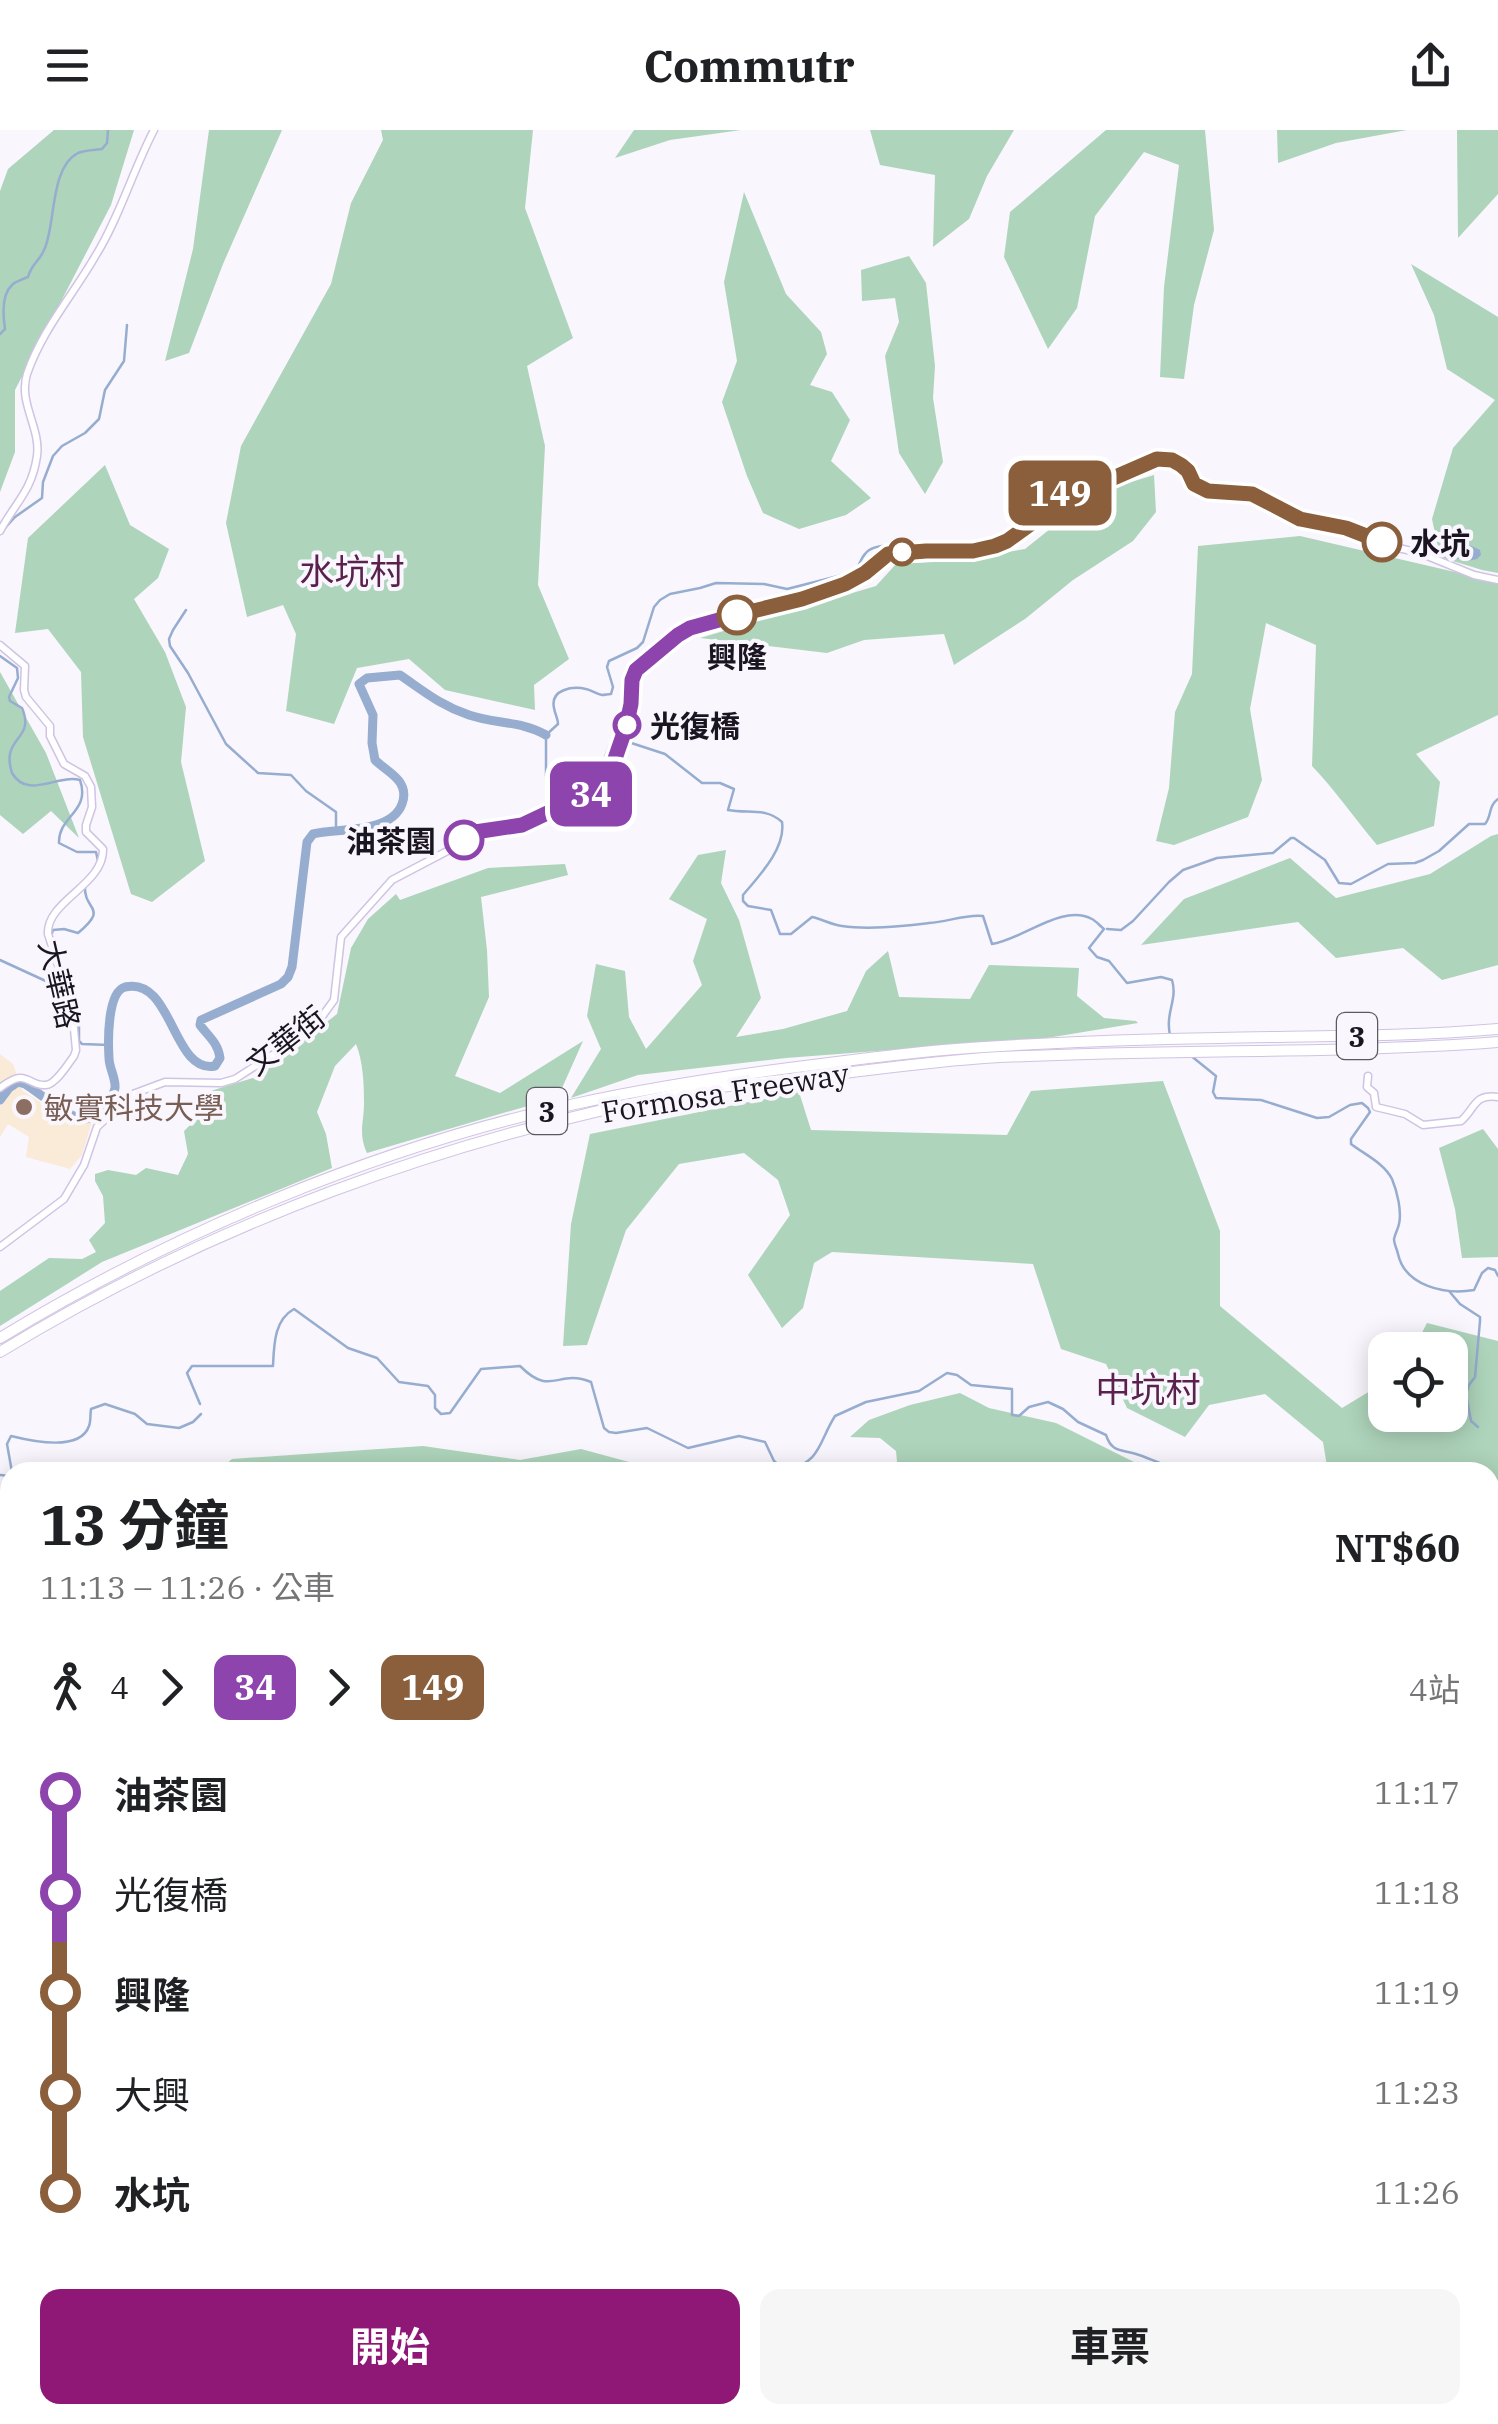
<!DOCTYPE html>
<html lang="zh-TW">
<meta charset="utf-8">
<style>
:root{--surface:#fff;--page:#f6f6f6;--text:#202124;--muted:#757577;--accent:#8f1877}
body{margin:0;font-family:"IBM Plex Serif","Noto Sans TC",serif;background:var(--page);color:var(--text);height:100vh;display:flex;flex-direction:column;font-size:38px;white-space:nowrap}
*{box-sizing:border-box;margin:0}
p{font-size:32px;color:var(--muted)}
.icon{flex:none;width:55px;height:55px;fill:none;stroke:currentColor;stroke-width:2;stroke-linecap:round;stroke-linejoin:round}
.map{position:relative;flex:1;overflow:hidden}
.panel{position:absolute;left:0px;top:1332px;width:1500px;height:962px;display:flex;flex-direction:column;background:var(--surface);border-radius:30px 30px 0 0;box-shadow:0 5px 25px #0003}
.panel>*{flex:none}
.badge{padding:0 20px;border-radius:15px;font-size:35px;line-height:65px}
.fabs{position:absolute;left:1368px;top:1202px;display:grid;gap:20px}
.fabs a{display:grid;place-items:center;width:100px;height:100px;border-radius:20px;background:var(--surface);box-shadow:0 5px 25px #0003;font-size:50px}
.map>.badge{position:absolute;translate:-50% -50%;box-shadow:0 0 0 5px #fff}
.legs{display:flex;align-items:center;gap:15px;height:110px;padding:0 40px;font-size:32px}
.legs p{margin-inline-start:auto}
.summary{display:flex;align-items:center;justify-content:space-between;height:170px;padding:0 40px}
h1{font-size:55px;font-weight:700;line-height:75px}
.action{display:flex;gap:20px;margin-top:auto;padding:20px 40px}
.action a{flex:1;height:115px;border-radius:20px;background:var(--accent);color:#fff;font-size:40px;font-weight:700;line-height:115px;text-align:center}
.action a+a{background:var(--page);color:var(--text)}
ul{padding:0 40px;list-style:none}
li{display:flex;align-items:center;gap:35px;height:100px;font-size:38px}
li i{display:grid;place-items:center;width:15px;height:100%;margin:0 12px;background:currentColor}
li i::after{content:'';width:25px;height:25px;margin:-12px;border:8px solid;border-radius:50%;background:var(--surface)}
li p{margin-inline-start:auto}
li:first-child i{background:linear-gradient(#0000 50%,currentColor 0)}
li:last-child i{background:linear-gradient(currentColor 50%,#0000 0)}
header{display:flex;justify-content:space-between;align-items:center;height:130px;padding:0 40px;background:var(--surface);font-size:45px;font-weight:700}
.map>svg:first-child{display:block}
</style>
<header><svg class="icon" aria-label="menu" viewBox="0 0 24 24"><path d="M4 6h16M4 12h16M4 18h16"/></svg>Commutr<svg class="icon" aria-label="share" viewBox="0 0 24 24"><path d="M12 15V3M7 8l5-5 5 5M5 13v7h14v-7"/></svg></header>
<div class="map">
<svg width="1498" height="2294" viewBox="0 0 1498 2294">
<rect width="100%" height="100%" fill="#f9f6fd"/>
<!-- education -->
<path fill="#faebd8" d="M0,924l13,10 10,27 50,32 19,-1 -10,33 -12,14 -44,-12 3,-20 -21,-13 -8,13z"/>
<!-- green -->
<g fill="#aed4bb">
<path d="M54,0h80l-23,75 -96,185v62l-15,40v-301l8,-22z"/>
<path d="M209,0h73l-59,134 -34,89 -24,8 28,-112z"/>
<path d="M381,0h152l-8,78 48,130 -46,28 18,80 -7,139 31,74 -35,26 1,25 -90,-20 -36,-31 -52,9 -23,56 -48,-13 10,-77 -13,-29 -36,12 -21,-94 15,-77 90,-162 20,-81 32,-63z"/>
<path d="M634,0h107l-71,10 -55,18z"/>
<path d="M870,0h144l-27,46 -18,43 -36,28 2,-72 -55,-10z"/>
<path d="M1106,0h99l9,100 -20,75 -10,74 -24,-2 4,-90 15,-122 -35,-13 -49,64 -18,92 -29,41 -44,-92 6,-45z"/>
<path d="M1277,0h130l-71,13 -58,20z"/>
<path d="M1457,0h41v64l-40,44z"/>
<path d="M744,62l42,102 35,38 6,22 -17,31 22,7 18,28 -19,41 40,37 -25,17 -47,14 -36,-16 -16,-37 -25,-74 15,-41 -13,-79z"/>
<path d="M909,126l17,27 9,83 -2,32 10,64 -18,32 -26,-41 -14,-97 14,-34 -4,-24 -33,3 -1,-31z"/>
<path d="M1411,134l87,53v256l-16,-3 -42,-13 -8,-38 21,-71 42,-48 -48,-31 -13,-54z"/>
<path d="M105,335l25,60 39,24 -11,29 -24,21 31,53 21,55 -5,55 24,99 -53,41 -21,-8 -48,-157 -2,-65 -33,-43 -33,4 13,-95z"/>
<path d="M1154,345l2,37 -23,29 -60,39 -48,39 -71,46 -10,-31 -80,6 -37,13 -127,-15 176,-52 20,-22 58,-3 71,-12 70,-56z"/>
<path d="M1300,406l198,46v133l-82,39 24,28 -6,44 -57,19c-22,-26 -41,-54 -65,-79l4,-121 -50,-22 -16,86 12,71 -14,37 -74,28 -18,-4 13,-53 6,-76 17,-38 6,-128z"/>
<path d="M0,542l46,81 33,85 -28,-27 -28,23 -23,-19z"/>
<path d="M1498,704v131l-56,15 -39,-32 -67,10 -38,-36 -157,23 43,-46 106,-41 46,40 94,-24 61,-38z"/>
<path d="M726,720l-5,33 18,37 22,78 -25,39 47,-8 64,-18 19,-40 22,-20 11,46 71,2 19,-34 90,3 -2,28 27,22 32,3 2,2 -91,15 -261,20 -148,17 -67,23 30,-49 -14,-33 9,-52 29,7 4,46 17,32 56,-64 -9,-24 14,-42 -38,-20 29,-44z"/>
<path d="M565,734l3,11 -87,22 6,53 2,47 -34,79 45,17 83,-52 -25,56 -191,56c-9,-20 -3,-30 -3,-50 0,-21 -1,-41 -8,-59l-21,22 -18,46 9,22 6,34 -230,94 -102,64v-35l49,-33 33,1 14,-7 -7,-12 16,-17 -2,-27 -8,-15v-7l13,-4 28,5 10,-7 32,7 10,-21 -4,-23 15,-15 5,-23 52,-16 81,-63 14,-66 17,-29 28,-25 4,6 88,-32z"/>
<path d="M1163,951l57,150v75l122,102 43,-26v33h65v-65h-37l14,-27 71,18v256l-8,-1v-124h-162l-5,-30 -58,-48 -56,11 -24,32 -58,-29 -21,-44 -45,-15 -28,-85 -201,-12 -18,11 -11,45 -21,20 -34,-53 42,-60 -12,-35 -34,-27 -65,11 -53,66 -39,115 -24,1 8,-122 19,-90 209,-42 12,38 196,5 24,-44z"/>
<path d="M1483,999l15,20v108l-36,1 -7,-49 -16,-61z"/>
<path d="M960,1263l29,15 67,15 98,49h-91l-20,-10 -12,10h-133l-2,-21 -16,-13 -30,-1 19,-17 41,-15z"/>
<path d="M423,1316l97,14 61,-11 85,23h-449l15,-13z"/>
<path d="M0,1361l10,2v659l-10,-2z"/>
<path d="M1490,1534l8,2v758h-1217l-10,-9h1219z"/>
</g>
<!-- water -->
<path fill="#96adcf" d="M1448,400l17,13 15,7 1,5 -4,4 -9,2 -26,-6 4,-10 -3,-13z"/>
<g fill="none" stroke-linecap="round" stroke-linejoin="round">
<!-- stream -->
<g stroke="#96adcf" stroke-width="2.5">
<path d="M0,204l5,-5c-2,-13 -4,-34 7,-44 1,-2 13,-7 16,-8 4,-14 11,-15 16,-27 12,-23 5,-82 34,-97 7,-3 16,-3 24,-4l5,-6 1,-13"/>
<path d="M5,398l10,-11 27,-19 1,-16 10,-26 9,-10 23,-13 14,-14 6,-29 19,-29 3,-36"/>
<path d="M892,414c-9,2 -21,2 -27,10 -5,5 -5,12 -11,18l-67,17 -23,-5 -48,-1 -16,5 -30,6 -10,6 -6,7 -11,35 -6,6 -28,13 -2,6 6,20 -2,7c-3,0 -6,1 -9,1 -6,-1 -11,-5 -16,-6 -13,-3 -36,0 -32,19 1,6 4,11 4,16l-12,11v41l4,8 25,6 21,-11 17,-42 52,17 37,29h18l14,6 -6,21c20,4 38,-3 54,12 4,26 -23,54 -39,73v6l5,5 23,4 9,24h11l21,-17c10,2 20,8 30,9 27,4 60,0 87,-3 18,-1 37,-9 54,-7l9,28c30,-4 70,-41 100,-25 4,2 8,7 12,10l-15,19 8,9 12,4 18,22 34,-6 11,3c6,20 -7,32 -2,55"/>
<path d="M186,480l-13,20 -4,9 1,7 18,27 38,71 32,29 33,2 15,16 30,21v19"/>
<path d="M0,526l17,12 1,10 -9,19 1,4 12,7c14,33 -22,28 -10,65 16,27 45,1 68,7 11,32 -22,36 -21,63l18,9h19l2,9"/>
<path d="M1107,799l14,1 12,-9 36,-39 14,-12 34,-12 56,-5 18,-15h3l31,22 14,23 12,1 37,-20 27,-1 8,-3 16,-9 30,-27h16c7,-8 3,-18 13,-25"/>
<path d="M52,803l1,-3 11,-1 14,4c32,-27 5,-21 7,-48"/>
<path d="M0,830l61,28"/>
<path d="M61,835l18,40v36l3,3 27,1"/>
<path d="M1190,925l26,21 -3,16 3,6 45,2 56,18 12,-1 21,-12 12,-2 6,5 2,4 -19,27v5c13,10 33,19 41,35 5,12 10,32 7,45 -1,5 -4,10 -5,15 0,5 3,10 4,15 7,32 47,41 76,36l8,-17 6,-5 7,2 3,6"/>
<path d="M1449,1161l11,13 20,13v4l-5,56 -6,8 -3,9 5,27 7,6"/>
<path d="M200,1274l-13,-31 5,-7h81c1,-21 1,-46 21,-57l54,39 29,10 22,24 29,4 7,9v13l6,6 9,-1 31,-44 39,-3c32,32 37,2 71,16l13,46 5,4 7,1 31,-5 41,20 51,-12 26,6 9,19 12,10c36,-10 32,-28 49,-55l31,-14 53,-11 28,-18 10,2 14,10 41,4v26l7,1 10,-9 19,-5 15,7 15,13 28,13c6,18 15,14 30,19 19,6 33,15 54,15 14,-1 26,-5 38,3"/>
<path d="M12,1342l-5,-28 4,-8c20,5 69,16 78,-10 2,-5 1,-11 2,-17l14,-5 30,10 12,10 32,4 14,-6 8,-8"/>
<path d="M0,1345l10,1"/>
<path d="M0,1703l3,14 -3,5"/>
<path d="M0,1753l10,5"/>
<path d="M1490,2248l8,-20"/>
<path d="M1490,2259l8,-3"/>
<path d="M427,2285l11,2 17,-2"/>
<path d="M1032,2285l10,9"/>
<path d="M383,2294l10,-9"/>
<path d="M1068,2294l17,-3 5,3"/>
<path d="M1219,2294l6,-9"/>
<path d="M1455,2294l5,-9"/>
</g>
<!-- river -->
<path stroke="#96adcf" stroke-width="9" d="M0,970l9,-12 9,-6 7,2c13,8 45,35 59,35 7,0 8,-2 12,-7 7,-7 18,-15 19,-24 1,-10 -6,-20 -6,-30 -1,-16 -2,-66 16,-71 48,-11 47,87 90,79l5,-8c-2,-15 -11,-21 -20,-33l1,-5 80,-36 7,-7 4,-10 15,-125 6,-8c25,-6 78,0 89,-30 3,-8 3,-15 -3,-23 -6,-8 -17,-14 -24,-21l-3,-17 1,-28 -14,-31 8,-6 33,-3c25,17 40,30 69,40 27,9 53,6 77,20"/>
<!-- minor casing -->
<g stroke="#d0c3e3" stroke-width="9">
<g id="minor">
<path d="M0,401c15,-28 32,-40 37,-75 4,-28 -19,-53 -10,-82 15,-44 46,-79 69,-119 24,-39 37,-85 58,-125"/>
<path d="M0,515l25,21 -1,24 2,7 24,29v10l14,28 21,12 6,11 1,20 -6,18v7l17,17c1,36 -57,52 -55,85l24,74 4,42 -2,6c-6,8 -18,28 -28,29 -19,2 -18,-19 -46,3"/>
<path d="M1368,946l-1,11 7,6 2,14 29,7 18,11 38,-4c15,-13 12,-27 37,-24"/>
<path d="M0,1117l64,-48 20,-34 13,-38 36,-33 32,-12 56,1 14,-4 39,-25 47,-36 13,-18 7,-63 51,-57 63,-33 20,-15 46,-7 69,-31 17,-15 21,-59 5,-46 45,-39 12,-7 113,-29 42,-15 15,-7 28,-23 85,-3 22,-5 12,-5 43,-31 13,-25 7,-7 11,-2 30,3 46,-20 15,1 9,5 7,6 6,13 13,7 52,5 41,23 46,9 44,18 30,7 54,22 24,5"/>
<path d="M0,1764l10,1"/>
<path d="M1054,2285l2,2 8,-2"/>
<path d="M1094,2285l9,9"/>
<path d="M192,2294l27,-9"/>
</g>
</g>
<!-- highway casing -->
<g stroke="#d0c3e3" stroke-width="12">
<g id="highway">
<path d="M0,1208c173,-105 377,-191 575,-234 82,-18 164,-30 246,-40 54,-7 109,-14 163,-17 78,-5 156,-8 234,-9 93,-2 187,-1 280,-9"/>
<path d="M0,1222c210,-128 448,-215 690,-260 43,-8 87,-11 131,-16 54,-7 108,-14 163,-18 171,-10 343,-3 514,-16"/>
</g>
</g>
<!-- minor -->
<use href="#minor" stroke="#fff" stroke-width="6"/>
<!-- highway -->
<use href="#highway" stroke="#fff" stroke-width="10"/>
</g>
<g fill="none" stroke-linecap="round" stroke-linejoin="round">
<!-- line-1 casing -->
<g stroke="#fff" stroke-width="22">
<path id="line-1" d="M464,710l11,-8 47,-7 74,-35 12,-11 18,-52 5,-23 1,-24 4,-10 42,-35 12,-7 47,-13"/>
</g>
<!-- line-2 casing -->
<g stroke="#fff" stroke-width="22">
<path id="line-2" d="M737,485l65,-16 43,-15 20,-11 23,-19 38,-3h47l22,-5 12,-5 43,-31 13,-25 7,-7 11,-2 30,3 46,-20 15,1 9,5 7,6 6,13 14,7 44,3 48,25 46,9 36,14"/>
</g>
<!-- line-1 -->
<use href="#line-1" stroke="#8e44ad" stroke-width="15"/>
<!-- line-2 -->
<use href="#line-2" stroke="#8b5e3c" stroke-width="15"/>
</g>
<!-- markers -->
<g fill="#fff" stroke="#8b5e3c" stroke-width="5">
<circle cx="1382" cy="412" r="18"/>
<circle cx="902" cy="422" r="12"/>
<circle cx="737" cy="485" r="18"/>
</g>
<g fill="#fff" stroke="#8e44ad" stroke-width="5">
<circle cx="627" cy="595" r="12"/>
<circle cx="464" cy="710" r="18"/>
</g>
<circle fill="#8d6e63" stroke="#f9f6fd" stroke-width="4" cx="24" cy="977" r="10"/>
<g text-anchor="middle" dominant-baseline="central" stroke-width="8" stroke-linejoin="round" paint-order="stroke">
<!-- shield labels -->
<g fill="#f9f6fd" stroke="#5d5862" stroke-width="2.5">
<rect x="1337" y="883" width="40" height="46" rx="8"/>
<rect x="527" y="958" width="40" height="46" rx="8"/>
</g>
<g font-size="28" font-weight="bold" fill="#1a1520">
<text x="1357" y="906">3</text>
<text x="547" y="981">3</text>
</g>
<!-- stop labels -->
<g font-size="30" font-weight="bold" fill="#1a1520" stroke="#f9f6fd" text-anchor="start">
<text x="1410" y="412">水坑</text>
<text x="737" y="526" text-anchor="middle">興隆</text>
<text x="650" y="595">光復橋</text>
<text x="436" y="710" text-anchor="end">油茶園</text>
</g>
<!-- street labels -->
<g font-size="30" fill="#1a1520" stroke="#f9f6fd">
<text transform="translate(60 854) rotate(77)">大華路</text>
<text transform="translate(285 910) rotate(-38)">文華街</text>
<text transform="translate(725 962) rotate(-9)">Formosa Freeway</text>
</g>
<!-- education labels -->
<g font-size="30" fill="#785e54" stroke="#f9f6fd" text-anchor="start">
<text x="44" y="977">敏實科技大學</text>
</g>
<!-- quarter labels -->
<g font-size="35" fill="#59214c" stroke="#f9f6fd">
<text x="352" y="441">水坑村</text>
<text x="1148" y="1259">中坑村</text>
</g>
</g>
</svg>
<div class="fabs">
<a><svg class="icon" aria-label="locate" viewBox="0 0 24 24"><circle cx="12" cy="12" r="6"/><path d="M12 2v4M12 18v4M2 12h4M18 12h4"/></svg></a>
</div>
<b class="badge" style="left:591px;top:664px;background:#8e44ad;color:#fff">34</b>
<b class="badge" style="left:1060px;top:363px;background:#8b5e3c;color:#fff">149</b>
<section class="panel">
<div class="summary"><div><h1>13 分鐘</h1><p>11:13 – 11:26 · 公車</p></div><b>NT$60</b></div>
<div class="legs"><svg class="icon" aria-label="walk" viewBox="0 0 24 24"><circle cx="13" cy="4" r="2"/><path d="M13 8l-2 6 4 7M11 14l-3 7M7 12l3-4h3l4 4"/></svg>4<svg class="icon" aria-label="forward" viewBox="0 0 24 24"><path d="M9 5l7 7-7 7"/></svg><b class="badge" style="background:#8e44ad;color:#fff">34</b><svg class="icon" aria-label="forward" viewBox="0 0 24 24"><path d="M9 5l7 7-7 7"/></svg><b class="badge" style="background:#8b5e3c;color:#fff">149</b><p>4站</p></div>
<ul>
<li><i style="color:#8e44ad"></i><b>油茶園</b><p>11:17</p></li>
<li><i style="color:#8e44ad"></i><span>光復橋</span><p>11:18</p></li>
<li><i style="color:#8b5e3c"></i><b>興隆</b><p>11:19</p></li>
<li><i style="color:#8b5e3c"></i><span>大興</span><p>11:23</p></li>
<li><i style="color:#8b5e3c"></i><b>水坑</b><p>11:26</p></li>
</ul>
<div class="action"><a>開始</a><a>車票</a></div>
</section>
</div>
